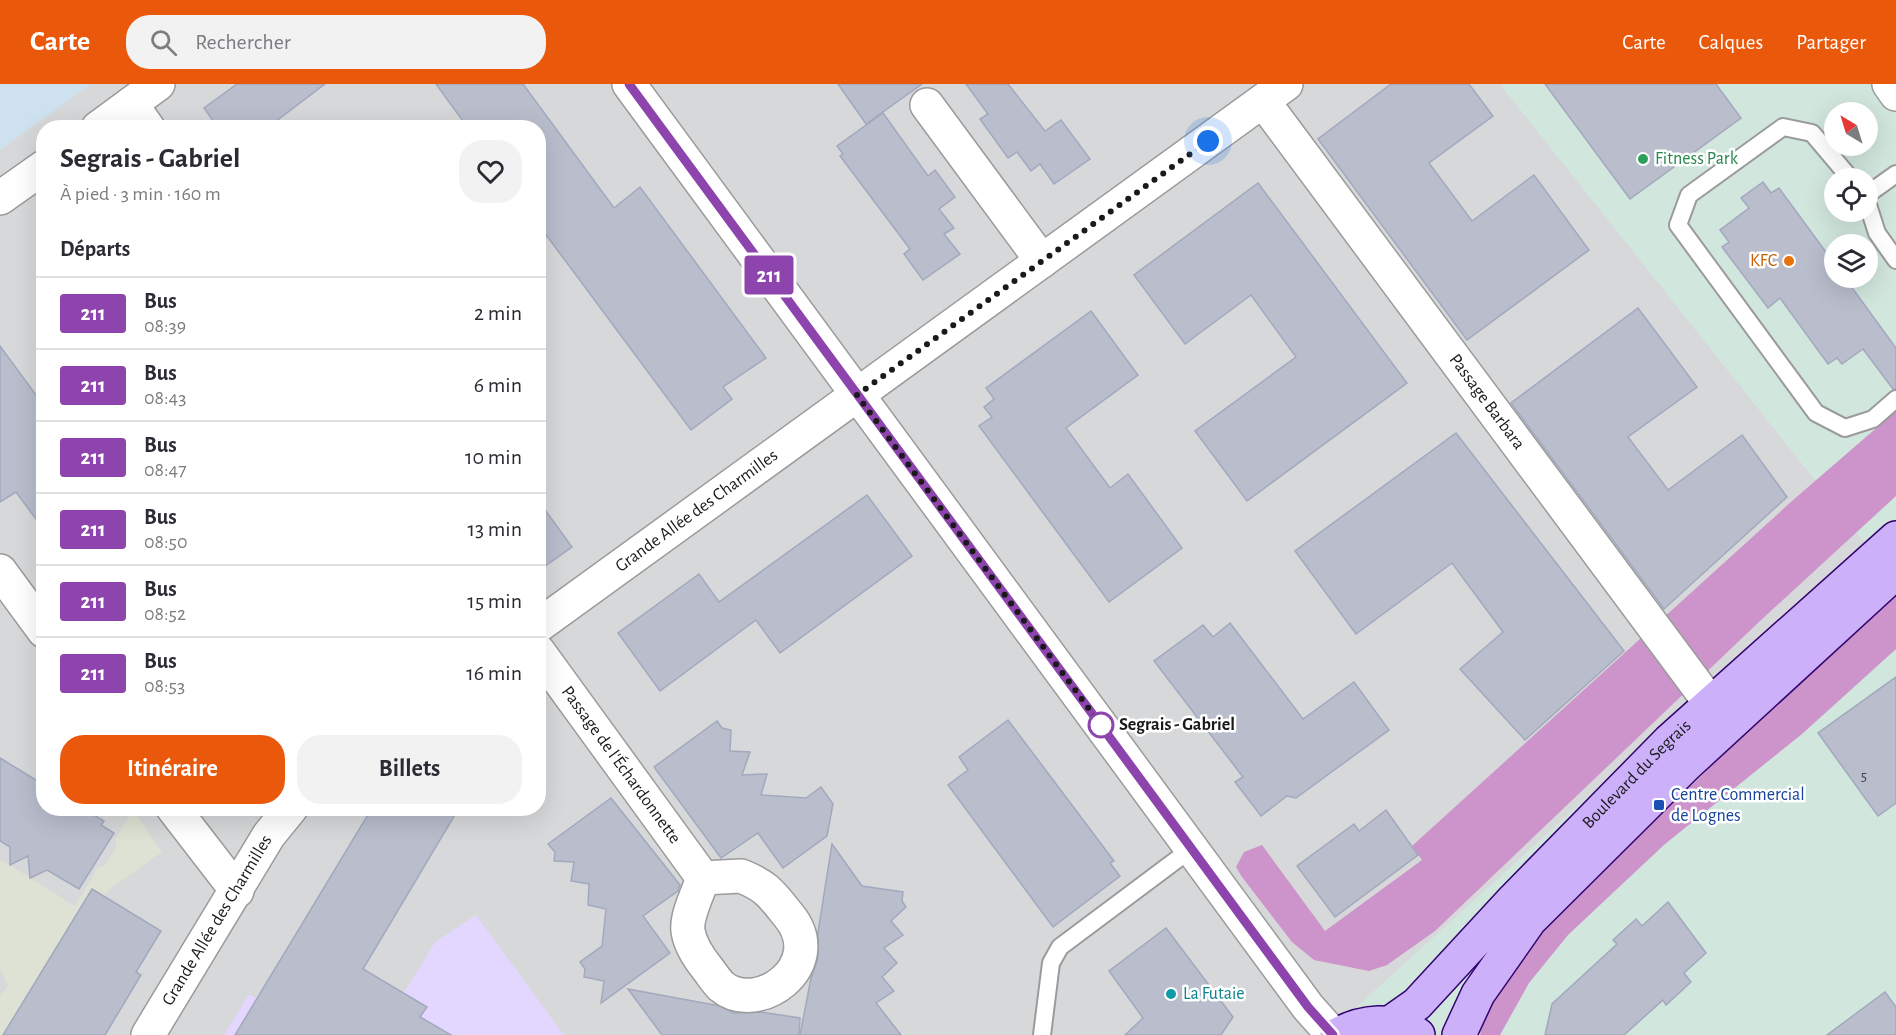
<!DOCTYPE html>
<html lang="fr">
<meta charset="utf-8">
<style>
:root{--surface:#fff;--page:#f2f2f3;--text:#2b2b33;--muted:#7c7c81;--line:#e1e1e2;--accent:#ea580c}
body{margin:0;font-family:"Alegreya Sans",sans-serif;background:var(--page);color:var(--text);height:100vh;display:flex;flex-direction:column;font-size:22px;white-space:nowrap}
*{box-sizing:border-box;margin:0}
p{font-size:20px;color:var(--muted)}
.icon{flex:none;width:33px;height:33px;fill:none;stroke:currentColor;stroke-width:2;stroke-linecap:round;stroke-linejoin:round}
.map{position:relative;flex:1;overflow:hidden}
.side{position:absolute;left:36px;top:36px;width:510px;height:696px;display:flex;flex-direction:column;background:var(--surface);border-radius:24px;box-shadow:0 6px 24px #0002}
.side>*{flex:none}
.badge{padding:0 12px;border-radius:4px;font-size:21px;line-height:39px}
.needle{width:39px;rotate:322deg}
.tools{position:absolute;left:1824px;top:18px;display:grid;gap:12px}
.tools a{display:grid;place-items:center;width:54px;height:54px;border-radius:50%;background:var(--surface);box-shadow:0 6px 24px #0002;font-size:30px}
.you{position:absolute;width:30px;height:30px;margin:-15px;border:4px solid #fff;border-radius:50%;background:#1a73e8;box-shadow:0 0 0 9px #1a73e833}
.map>.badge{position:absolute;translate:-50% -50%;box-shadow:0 0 0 3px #fff}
h2{padding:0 24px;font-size:22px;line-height:54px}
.round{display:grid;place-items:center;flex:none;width:63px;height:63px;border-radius:24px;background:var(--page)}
.head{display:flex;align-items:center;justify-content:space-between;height:102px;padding:0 24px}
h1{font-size:28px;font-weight:600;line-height:45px}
.action{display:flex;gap:12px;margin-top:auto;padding:12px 24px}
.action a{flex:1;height:69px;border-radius:24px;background:var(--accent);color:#fff;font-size:24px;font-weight:600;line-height:69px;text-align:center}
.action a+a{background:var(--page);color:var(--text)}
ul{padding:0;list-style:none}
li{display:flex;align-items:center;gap:18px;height:72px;padding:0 24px;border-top:2px solid var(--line)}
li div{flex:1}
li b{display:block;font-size:22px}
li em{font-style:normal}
li .badge{min-width:66px;font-weight:700;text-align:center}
header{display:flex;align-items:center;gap:36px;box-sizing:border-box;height:84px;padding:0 30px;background:var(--accent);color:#fff}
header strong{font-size:28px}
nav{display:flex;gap:33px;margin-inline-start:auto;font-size:21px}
.search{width:420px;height:54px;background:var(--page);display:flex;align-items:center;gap:15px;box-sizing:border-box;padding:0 21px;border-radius:24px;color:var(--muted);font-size:22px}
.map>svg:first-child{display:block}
</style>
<header>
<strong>Carte</strong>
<div class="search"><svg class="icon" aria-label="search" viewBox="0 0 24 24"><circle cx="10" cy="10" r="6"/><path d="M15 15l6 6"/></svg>Rechercher</div>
<nav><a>Carte</a><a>Calques</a><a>Partager</a></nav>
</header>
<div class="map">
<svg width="1896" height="951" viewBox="0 0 1896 951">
<rect width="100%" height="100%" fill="#dfdfec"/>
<!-- residential -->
<path fill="#d7d8d9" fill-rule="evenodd" d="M0,0h1500l366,460 -540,491h-1326zM44,44h494v680h-494z"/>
<!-- commercial -->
<path fill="#cde2ee" d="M0,0h91l-91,66z"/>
<!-- industrial -->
<path fill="#d1e6dc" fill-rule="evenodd" d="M1500,0h396v951h-570l540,-491zM1834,28h34v34h-34zM1834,94h34v34h-34zM1834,160h34v34h-34z"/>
<!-- education -->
<g fill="#e3d6ff">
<path d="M476,831l88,120h-186l57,-93z"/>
<path d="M249,910l67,41h-92z"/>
</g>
<!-- forest -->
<g fill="#cd93cb">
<path d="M1896,327v85l-136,125 -325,310 -48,34 -18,6 -55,-11 -22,-18 -50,-65 -6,-10 8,-15 18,-7 63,86 97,-71 -10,-14 380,-345z"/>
<path d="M1896,506v59l-94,85 -137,110 -97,91 -39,48 -29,52h-20c15,-75 129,-169 183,-222 77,-75 154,-150 233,-223z"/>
</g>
<!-- plaza -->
<path fill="#dde2d4" d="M133,726l29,42 -51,36 -108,147h-3v-40l8,-10 -8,-15v-111l75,47 23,-39 6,-1 13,-20 -2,-6z"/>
<!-- building -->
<g fill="#b9bdcc" stroke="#a2a9be" stroke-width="1.5">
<path d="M237,0h88l-58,44h-49l-14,-20z"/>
<path d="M436,0h87l91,124 26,-21 126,171 -43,29 9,12 -41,31 -153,-206v-96h-70z"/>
<path d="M838,0h84l-56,40z"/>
<path d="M966,0h42l37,47 16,-11 29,39 -36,25 -14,-20 -9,7 -14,-19 -9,6 -28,-39 8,-5z"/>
<path d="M1391,0h78l24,32 -64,47 43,58 62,-46 55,75 -122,90 -149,-201z"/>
<path d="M1545,0h171l25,34 -111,81z"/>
<path d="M883,29l45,63 7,-6 20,27 -16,12 15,19 -10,6 16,20 -37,26 -19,-26 6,-5 -70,-93 3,-2 -6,-8z"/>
<path d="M1763,98l8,11 8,-5 55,75v15h11l51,70v41h-3l-30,-40 -21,15 -5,-6 -9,6 -48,-66 -12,10 -46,-61 7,-5 -9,-12 29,-22 -8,-10z"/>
<path d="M1258,99l149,200 -160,118 -52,-70 101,-74 -45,-62 -66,49 -51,-69z"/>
<path d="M1638,224l59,79 -69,50 40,53 74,-55 45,62 -123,112 -153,-206z"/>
<path d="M1091,227l47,64 -72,53 44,60 18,-14 54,74 -73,54 -130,-176 13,-9 -8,-10 10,-8 -8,-11z"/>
<path d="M0,262l44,60v124l-28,-38 -16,10z"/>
<path d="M1456,349l168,218 -99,89 -65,-71 43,-37 -51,-69 -96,71 -61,-83z"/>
<path d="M867,411l45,61 -132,97 -24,-33 -96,71 -42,-58 81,-59 20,28z"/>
<path d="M538,416l34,47 -34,24z"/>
<path d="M1230,539l73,96 51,-37 35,48 -93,68 -9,-2 -26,20 -26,-34 8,-5 -89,-116 49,-36 10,12z"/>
<path d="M1896,593v126l-18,13 -60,-83z"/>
<path d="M1008,636l106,141 -4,2 10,13 -67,51 -105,-142 20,-15 -9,-13z"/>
<path d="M717,637l5,7 9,2 -1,21 20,1 -8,23 25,-1 -6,21 45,3 15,-11 12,17 -6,32 -44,32 -25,-35 -37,25 -67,-91z"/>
<path d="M0,674l44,27v23h38l22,13 -3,4 13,8 -35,56 -32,-19 -17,8 -2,-22 -18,9v-18l-10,-6z"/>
<path d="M611,714l69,87 -2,6 -35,25 27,37 -69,50 3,-22 -20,-4 1,-8 -5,-7 22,-16 4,-37 -18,-4 1,-21 -18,-3 3,-19 -20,-1 1,-9 -7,-8z"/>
<path d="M372,724h87l-96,161 64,38 -7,10 31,18h-216z"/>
<path d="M1386,726l32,45 -83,62 -38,-51 57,-42 5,7z"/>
<path d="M832,760l30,42 41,6 -1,9 4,6 -15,14 12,14 -19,13 13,15 -15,14 12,14 -18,12 25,32h-101l11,-57 7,-20v-26z"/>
<path d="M92,805l69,42 -25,41 5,3 -36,60h-102z"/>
<path d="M1668,818l38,51 -22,20 7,9 -25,23 -3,-5 -39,35h-79l7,-31 65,-60 -4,-4 23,-21 6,7z"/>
<path d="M1166,844l67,89 -12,18h-96l18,-17 -34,-47z"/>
<path d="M628,905l92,17 14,7 26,-1 40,6 -1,17h-137z"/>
<path d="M1885,908l11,15v28h-69z"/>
</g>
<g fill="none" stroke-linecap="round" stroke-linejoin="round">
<!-- lane casing -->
<g stroke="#9b9b9b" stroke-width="20">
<g id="lane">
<path d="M1850,94l-38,-45 -29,-6 -94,68 -11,30 138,188 29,15 28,-9 23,-20"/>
<path d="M1868,110l28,-20"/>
<path d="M1868,121l9,28 19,27"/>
<path d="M1042,951l9,-72 9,-16 131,-98"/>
</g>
</g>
<!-- street casing -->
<g stroke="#9b9b9b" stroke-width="36">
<g id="street">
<path d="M629,0l679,923 25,28"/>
<path d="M1889,0l7,10"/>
<path id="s1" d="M1263,17l448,603"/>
<path d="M131,20l17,24"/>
<path d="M927,21l115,156"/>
<path d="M98,44l60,-44"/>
<path d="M0,114l44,-31"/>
<path d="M0,487l44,60"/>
<path id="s2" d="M538,542l748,-542"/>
<path id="s3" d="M538,567l165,227"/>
<path d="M173,724l64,83"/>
<path d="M741,792c26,10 31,19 48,40 40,49 -31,101 -68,70 -5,-5 -10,-13 -14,-18 -8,-10 -17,-24 -19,-37 -2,-15 10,-38 15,-53z"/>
<path id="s4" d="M148,951l121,-200 22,-27"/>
</g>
</g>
<!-- secondary casing -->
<g stroke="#32036f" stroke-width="36">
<g id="secondary">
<path id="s5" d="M1390,939l27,-19 97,-105 155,-158 227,-203"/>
<path d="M1337,951c25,-14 57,-18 81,0"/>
<path d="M1459,951l19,-41 52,-74 156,-155 210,-193"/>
</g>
</g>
<!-- lane -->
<use href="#lane" stroke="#fff" stroke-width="16"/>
<!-- street -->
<use href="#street" stroke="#fff" stroke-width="33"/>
<!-- secondary -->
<use href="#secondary" stroke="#ccb0fa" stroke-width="33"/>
</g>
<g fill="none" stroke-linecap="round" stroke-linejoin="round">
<!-- line casing -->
<g stroke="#fff" stroke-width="14">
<path id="line" d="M629,0l679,923 25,28"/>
</g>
<!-- line -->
<use href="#line" stroke="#8e44ad" stroke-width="9"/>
<!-- walk -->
<path stroke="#1a1a1a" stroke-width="6" stroke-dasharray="0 10.8" d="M1101,641l-244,-330 351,-254"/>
</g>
<!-- markers -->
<circle fill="#2e9e5b" stroke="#fff" stroke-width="2" cx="1643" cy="75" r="6"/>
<circle fill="#e8710a" stroke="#fff" stroke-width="2" cx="1789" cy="177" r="6"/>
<circle fill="#fff" stroke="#8e44ad" stroke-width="3" cx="1101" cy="641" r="12"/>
<rect fill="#1a4fb4" stroke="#fff" stroke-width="2" x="1653" y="715" width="12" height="12" rx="3"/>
<circle fill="#0f9aa8" stroke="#fff" stroke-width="2" cx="1171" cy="910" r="6"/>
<g text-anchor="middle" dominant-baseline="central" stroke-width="5" stroke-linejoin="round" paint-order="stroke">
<!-- number labels -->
<g font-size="15" fill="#424346">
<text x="1864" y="692">5</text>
</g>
<!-- leisure labels -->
<g font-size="18" fill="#27864d" stroke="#fff" text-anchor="start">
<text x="1655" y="75">Fitness Park</text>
</g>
<!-- food labels -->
<g font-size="18" fill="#c56008" stroke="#fff" text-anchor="end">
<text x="1777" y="177">KFC</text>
</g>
<!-- street labels -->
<g font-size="18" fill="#1a1a1a" stroke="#fff">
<text stroke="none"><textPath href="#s1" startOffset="375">Passage Barbara</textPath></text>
<text stroke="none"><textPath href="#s2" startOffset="196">Grande Allée des Charmilles</textPath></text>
<text stroke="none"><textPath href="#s3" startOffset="141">Passage de l'Échardonnette</textPath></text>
<text stroke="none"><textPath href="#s5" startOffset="351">Boulevard du Segrais</textPath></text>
<text stroke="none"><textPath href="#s4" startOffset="134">Grande Allée des Charmilles</textPath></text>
</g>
<!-- stop labels -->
<g font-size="18" font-weight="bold" fill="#1a1a1a" stroke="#fff" text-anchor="start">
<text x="1119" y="641">Segrais - Gabriel</text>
</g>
<!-- transit labels -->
<g font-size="18" fill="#164399" stroke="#fff" text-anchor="start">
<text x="1671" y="711">Centre Commercial<tspan x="1671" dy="21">de Lognes</tspan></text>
</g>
<!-- culture labels -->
<g font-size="18" fill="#0d838f" stroke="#fff" text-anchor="start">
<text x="1183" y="910">La Futaie</text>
</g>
</g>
</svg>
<div class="tools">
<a><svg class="needle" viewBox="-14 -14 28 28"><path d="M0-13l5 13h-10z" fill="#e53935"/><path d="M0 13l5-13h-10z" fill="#7c7c81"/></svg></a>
<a><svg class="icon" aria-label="locate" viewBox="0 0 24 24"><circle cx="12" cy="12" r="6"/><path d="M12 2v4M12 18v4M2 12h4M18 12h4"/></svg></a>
<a><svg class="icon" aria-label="layers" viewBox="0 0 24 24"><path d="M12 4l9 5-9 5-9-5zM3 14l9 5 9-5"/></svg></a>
</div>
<div class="you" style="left:1208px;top:57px"></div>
<b class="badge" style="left:769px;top:191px;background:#8e44ad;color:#fff">211</b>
<section class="side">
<div class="head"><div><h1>Segrais - Gabriel</h1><p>À pied · 3 min · 160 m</p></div><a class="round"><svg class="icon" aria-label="heart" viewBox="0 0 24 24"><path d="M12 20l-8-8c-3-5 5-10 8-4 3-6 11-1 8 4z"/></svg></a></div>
<h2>Départs</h2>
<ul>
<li><span class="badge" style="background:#8e44ad;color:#fff">211</span><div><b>Bus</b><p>08:39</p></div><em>2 min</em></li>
<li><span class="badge" style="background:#8e44ad;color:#fff">211</span><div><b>Bus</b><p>08:43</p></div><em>6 min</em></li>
<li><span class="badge" style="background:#8e44ad;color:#fff">211</span><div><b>Bus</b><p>08:47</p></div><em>10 min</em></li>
<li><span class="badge" style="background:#8e44ad;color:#fff">211</span><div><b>Bus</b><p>08:50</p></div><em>13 min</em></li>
<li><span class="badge" style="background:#8e44ad;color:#fff">211</span><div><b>Bus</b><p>08:52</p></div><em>15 min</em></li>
<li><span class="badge" style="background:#8e44ad;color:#fff">211</span><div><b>Bus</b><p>08:53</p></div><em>16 min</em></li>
</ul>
<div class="action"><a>Itinéraire</a><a>Billets</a></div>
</section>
</div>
